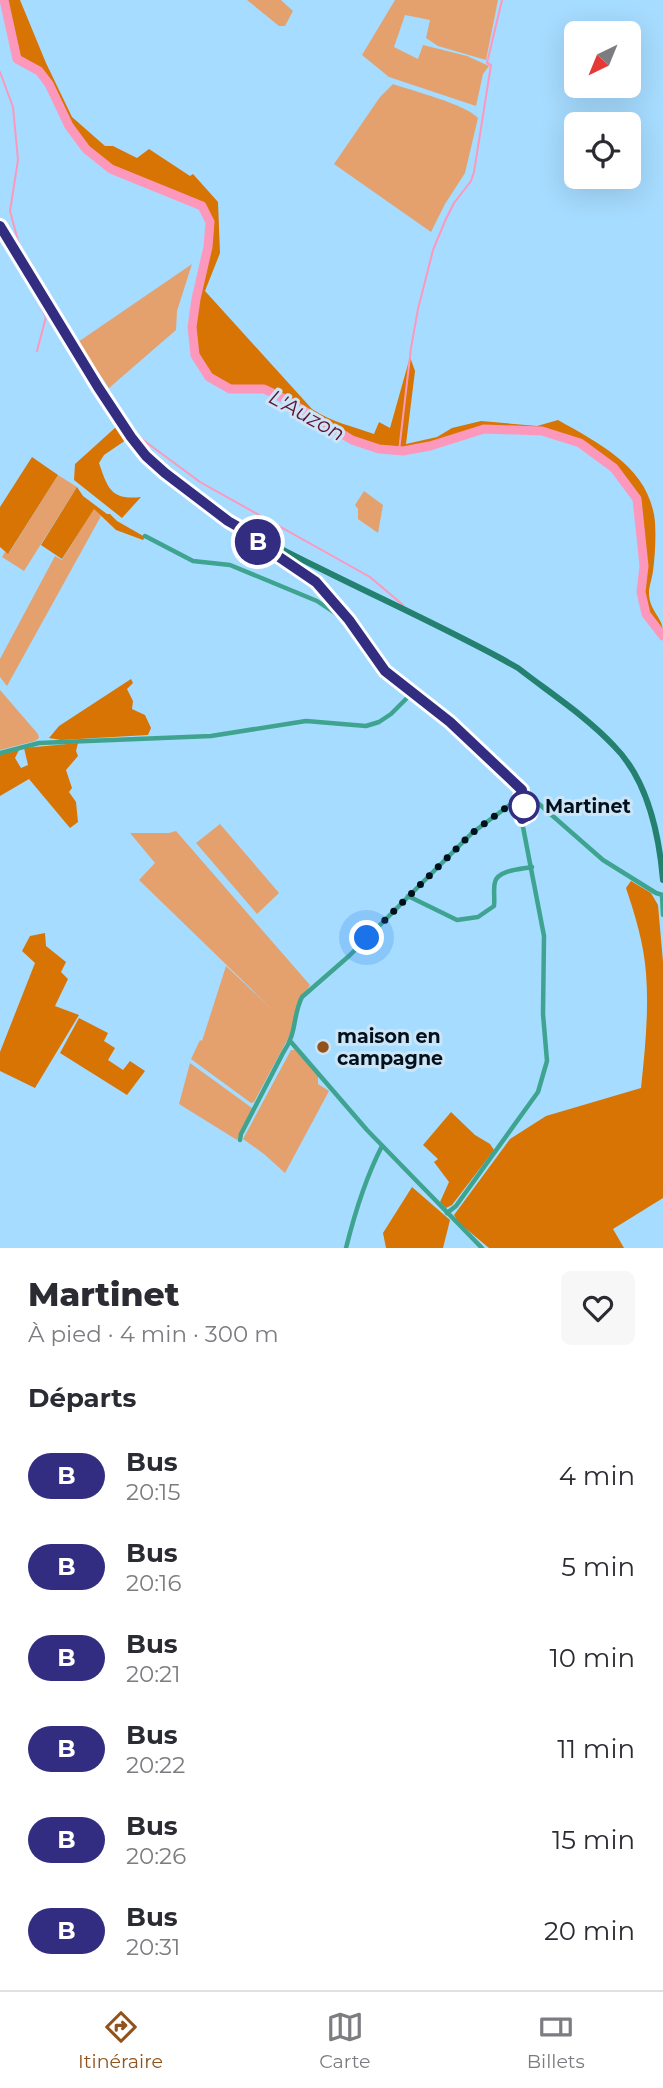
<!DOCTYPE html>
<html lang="fr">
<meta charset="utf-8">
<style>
:root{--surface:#fff;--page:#f7f7f7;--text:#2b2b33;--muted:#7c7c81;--line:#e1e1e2;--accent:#92521b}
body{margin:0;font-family:Montserrat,sans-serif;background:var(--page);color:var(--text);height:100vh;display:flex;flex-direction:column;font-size:26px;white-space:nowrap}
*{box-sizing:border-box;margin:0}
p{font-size:23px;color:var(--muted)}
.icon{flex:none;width:38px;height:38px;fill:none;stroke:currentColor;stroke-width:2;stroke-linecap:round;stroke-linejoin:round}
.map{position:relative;height:1248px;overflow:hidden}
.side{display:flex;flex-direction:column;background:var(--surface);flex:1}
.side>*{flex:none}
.badge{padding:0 14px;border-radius:23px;font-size:24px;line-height:46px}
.needle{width:46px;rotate:223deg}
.tools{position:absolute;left:564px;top:21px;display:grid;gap:14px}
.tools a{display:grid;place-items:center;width:77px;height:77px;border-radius:10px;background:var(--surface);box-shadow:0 7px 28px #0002;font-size:35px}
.you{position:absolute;width:35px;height:35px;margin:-18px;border:5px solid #fff;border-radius:50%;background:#1a73e8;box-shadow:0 0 0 10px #1a73e833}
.map>.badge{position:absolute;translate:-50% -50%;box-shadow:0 0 0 4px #fff}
h2{padding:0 28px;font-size:26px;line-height:63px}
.round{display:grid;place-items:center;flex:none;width:74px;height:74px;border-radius:10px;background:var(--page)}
.headline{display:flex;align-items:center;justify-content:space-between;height:119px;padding:0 28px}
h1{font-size:33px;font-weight:800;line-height:52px}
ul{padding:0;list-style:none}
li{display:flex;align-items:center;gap:21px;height:91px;padding:0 28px}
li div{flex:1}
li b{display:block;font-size:26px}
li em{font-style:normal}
li .badge{min-width:77px;font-weight:700;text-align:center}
.dock{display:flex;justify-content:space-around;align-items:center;height:98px;border-top:2px solid var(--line);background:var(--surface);font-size:19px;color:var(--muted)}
.dock a{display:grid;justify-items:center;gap:4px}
.dock .on{color:var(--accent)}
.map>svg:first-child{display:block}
</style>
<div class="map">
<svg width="663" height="1248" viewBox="0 0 663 1248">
<rect width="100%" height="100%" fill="#a6dcff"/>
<!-- green -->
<g fill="#e4a16e">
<path d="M247,0h34l12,11 -8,15h-6z"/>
<path d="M395,0h103l-12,60 -48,-14 -12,-8 4,-18 -25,-5 -11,32 24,12 5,-14 44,11 22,10 -6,8 -7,32 -87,-29 -27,-22z"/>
<path d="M393,84c20,7 72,20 85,34l-13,55 -20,31 -14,28 -97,-68 46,-67z"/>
<path d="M192,264l-15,47 -1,19 -67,58 -31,-46z"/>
<path d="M58,475l19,12 -53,84 -22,-14 3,-5 4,1z"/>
<path d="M364,491l19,14 -5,28 -20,-14v-10l-3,-4z"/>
<path d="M94,508l7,8 -94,170 -7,-9v-18l55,-103 7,4z"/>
<path d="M0,690l38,44 1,4 -4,3 -35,9z"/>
<path d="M220,824l59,69 -22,21 -61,-71z"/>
<path d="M176,831l134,154 -14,21 -3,23 -39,73 -3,1 -60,-44 9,-19 2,1 24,-75 50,47 -137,-133 16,-17 -25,-30h39z"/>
<path d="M291,1050h4l23,25v9l11,7 -44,82 -21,-19 -21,-15z"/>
<path d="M190,1063l62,45 -15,32 -58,-36z"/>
</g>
<!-- forest -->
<g fill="#d87403">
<path d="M6,0h14l26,63 26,54 33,29h8l24,12 12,-9 41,27 3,-2 25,28 2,51 -15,38 107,118c19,13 40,17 62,25l5,-12 11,6 20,-71 5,14 -9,73 31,-7 15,-9 29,-7 56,5 21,-6c42,24 92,48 97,102 1,16 0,34 -2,49 -1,8 -4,15 -4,22 0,18 14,24 14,39l-15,-20 -4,-20 2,-27 -8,-67 -22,-32 -35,-25 -40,-12 -57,-2 -54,17 -27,6 -24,-4 -27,-8 -44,-25 -22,-16 -20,-9 -35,-1 -21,-12 -13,-21 -4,-27 4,-29 12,-51 2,-25 -8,-17c-32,-16 -91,-32 -115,-56 -22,-21 -25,-57 -47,-78 -6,-5 -16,-9 -24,-13z"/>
<path d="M116,427l10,13 -22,15 -5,8c9,27 13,37 42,34l-19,21 -48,-38 1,-16z"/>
<path d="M32,457l26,18 -50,79 -8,-7v-40z"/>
<path d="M77,487l6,9 24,18h3l7,7 28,16 -2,3 -27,-10 -22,-21 -32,50 -21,-14z"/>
<path d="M131,679l2,4 -6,6 6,12 -1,8 13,6 6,13 -3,7 -87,5 -12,-2 10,-12z"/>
<path d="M78,743l-2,8 2,5 -12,14 6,18 -3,4 7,10 2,20 -8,6 -41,-49 -29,17v-41l19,-5 -4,8 6,10 7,-3 -4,-17z"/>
<path d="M631,881l20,12 7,12 5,57v236l-50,31 11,19h-135l-31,-26 -4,-7 56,-76 36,-23 95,-28c4,-38 8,-76 5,-115 -2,-29 -11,-58 -20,-85z"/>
<path d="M45,933l1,13 20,16 -5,10 7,7 -13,27 24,9 -44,73 -35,-17v-19l35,-89 -13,-12 8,-15z"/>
<path d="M79,1018l29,15 -4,8 11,7 -7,12 15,10 7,-9 15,10 -18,24 -67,-42z"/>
<path d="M451,1112l24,23 15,9 4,6 -42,55 -6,3 -6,-6 9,-20 -15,-20 4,-3 -15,-14z"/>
<path d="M412,1187l38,33 -7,28h-57l-3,-15z"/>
</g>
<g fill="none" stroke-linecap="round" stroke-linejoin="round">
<!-- stream -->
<g stroke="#fd98bd" stroke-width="2">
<path d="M0,72l13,35 5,53 -8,51 11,41"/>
<path d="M20,266l26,51 -9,34"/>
<path d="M131,431l69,51 170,95 33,28"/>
<path d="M399,451l12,-103 7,-39 15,-59 12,-29 9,-18 17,-22 3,-9 17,-107 -4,-2 15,-63"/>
</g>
<!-- river -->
<path stroke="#fd98bd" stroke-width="9" d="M4,0l13,59 22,12 10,13 20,42 17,23 25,20 91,37 8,16 -2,25 -12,52 -4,28 3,28 14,22 21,12h34l21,10 67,41 27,9 24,2 27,-5 54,-17 58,2 38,12 34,25 23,31 7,67 -3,26 5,22 17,22"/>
<!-- minor -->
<g stroke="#3fa48f" stroke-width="4.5">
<path d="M250,534c24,23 54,35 77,59 25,27 40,61 67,86l56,43 57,54 96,84 53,33 7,2"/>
<path d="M145,536l48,25 37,4 87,36 18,12 22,21"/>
<path d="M0,753l39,-10 172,-7 95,-15 60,5 13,-4 12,-8 21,-21"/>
<path d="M662,895l1,20"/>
<path d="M408,896l49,24 21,-3 16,-11c1,-8 -1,-17 1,-24 3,-12 27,-13 37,-15"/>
<path d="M291,1042l76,88 115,118"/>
<path d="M240,1140l1,-6 42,-81c15,-22 9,-36 19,-56l47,-41 123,-123 39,-29 7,-3"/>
<path d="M447,1213l9,-7 82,-114 9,-31 -4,-47 1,-78 -26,-135 4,-11"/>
<path d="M346,1248c9,-36 19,-69 36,-102"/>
</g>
<!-- secondary -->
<path stroke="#24816f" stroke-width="6" d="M0,226l123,200c46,67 122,105 192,140 62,31 126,60 187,93l16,9c32,25 68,48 96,78 34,34 45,88 49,134"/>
</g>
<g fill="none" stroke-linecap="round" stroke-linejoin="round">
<!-- line casing -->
<g stroke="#fff" stroke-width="16">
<path id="line" d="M0,226l98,161 33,50 15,19 19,17 63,48 21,12 14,13 53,36 33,38 36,51 65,51 72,68 -4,12 12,12 -8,5 -3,-9"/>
</g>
<!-- line -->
<use href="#line" stroke="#322d81" stroke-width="10"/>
<!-- walk -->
<path stroke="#00101c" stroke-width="7" stroke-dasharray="0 12.6" d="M367,938l105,-105 39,-29 7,-2 1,8 5,-4"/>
</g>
<!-- markers -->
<circle fill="#fff" stroke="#322d81" stroke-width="3.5" cx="524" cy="806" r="14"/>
<circle fill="#92521b" stroke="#cbe5f7" stroke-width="2.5" cx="323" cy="1047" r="7"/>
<g text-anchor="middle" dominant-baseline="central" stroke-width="6" stroke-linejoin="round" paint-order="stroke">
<!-- stop labels -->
<g font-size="19" font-weight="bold" fill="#00101c" stroke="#cbe5f7" text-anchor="start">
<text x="545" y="806">Martinet</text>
</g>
<!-- poi labels -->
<g font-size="19" font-weight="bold" fill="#00101c" stroke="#cbe5f7" text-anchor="start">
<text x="337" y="1036">maison en<tspan x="337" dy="22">campagne</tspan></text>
</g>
<!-- water labels -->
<g font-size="21" font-style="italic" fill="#5e1135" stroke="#cbe5f7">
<text transform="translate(307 415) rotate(29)">L'Auzon</text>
</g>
</g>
</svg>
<div class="tools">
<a><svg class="needle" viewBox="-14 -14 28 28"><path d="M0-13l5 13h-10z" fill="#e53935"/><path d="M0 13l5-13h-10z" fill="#7c7c81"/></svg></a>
<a><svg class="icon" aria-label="locate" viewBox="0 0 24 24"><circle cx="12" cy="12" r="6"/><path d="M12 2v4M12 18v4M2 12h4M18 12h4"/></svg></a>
</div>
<div class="you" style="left:367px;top:938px"></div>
<b class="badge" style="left:258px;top:542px;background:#322d81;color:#fff">B</b>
</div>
<section class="side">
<div class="headline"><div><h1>Martinet</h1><p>À pied · 4 min · 300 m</p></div><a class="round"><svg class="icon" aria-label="heart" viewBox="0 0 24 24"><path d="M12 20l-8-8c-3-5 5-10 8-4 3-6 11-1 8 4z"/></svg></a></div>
<h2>Départs</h2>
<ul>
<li><span class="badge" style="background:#322d81;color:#fff">B</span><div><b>Bus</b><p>20:15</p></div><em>4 min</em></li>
<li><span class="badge" style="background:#322d81;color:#fff">B</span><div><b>Bus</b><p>20:16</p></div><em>5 min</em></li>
<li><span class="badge" style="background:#322d81;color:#fff">B</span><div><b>Bus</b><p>20:21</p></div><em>10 min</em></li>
<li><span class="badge" style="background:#322d81;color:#fff">B</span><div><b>Bus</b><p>20:22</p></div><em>11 min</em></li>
<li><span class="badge" style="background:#322d81;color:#fff">B</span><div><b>Bus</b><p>20:26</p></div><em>15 min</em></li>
<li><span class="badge" style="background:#322d81;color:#fff">B</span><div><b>Bus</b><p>20:31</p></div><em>20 min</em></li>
</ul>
</section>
<nav class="dock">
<a class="on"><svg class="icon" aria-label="directions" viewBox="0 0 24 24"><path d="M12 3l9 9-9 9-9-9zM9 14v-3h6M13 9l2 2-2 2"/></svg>Itinéraire</a>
<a><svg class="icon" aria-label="map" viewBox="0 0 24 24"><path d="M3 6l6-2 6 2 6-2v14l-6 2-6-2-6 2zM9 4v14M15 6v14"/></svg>Carte</a>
<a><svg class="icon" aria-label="tickets" viewBox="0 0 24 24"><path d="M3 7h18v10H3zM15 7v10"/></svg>Billets</a>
</nav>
